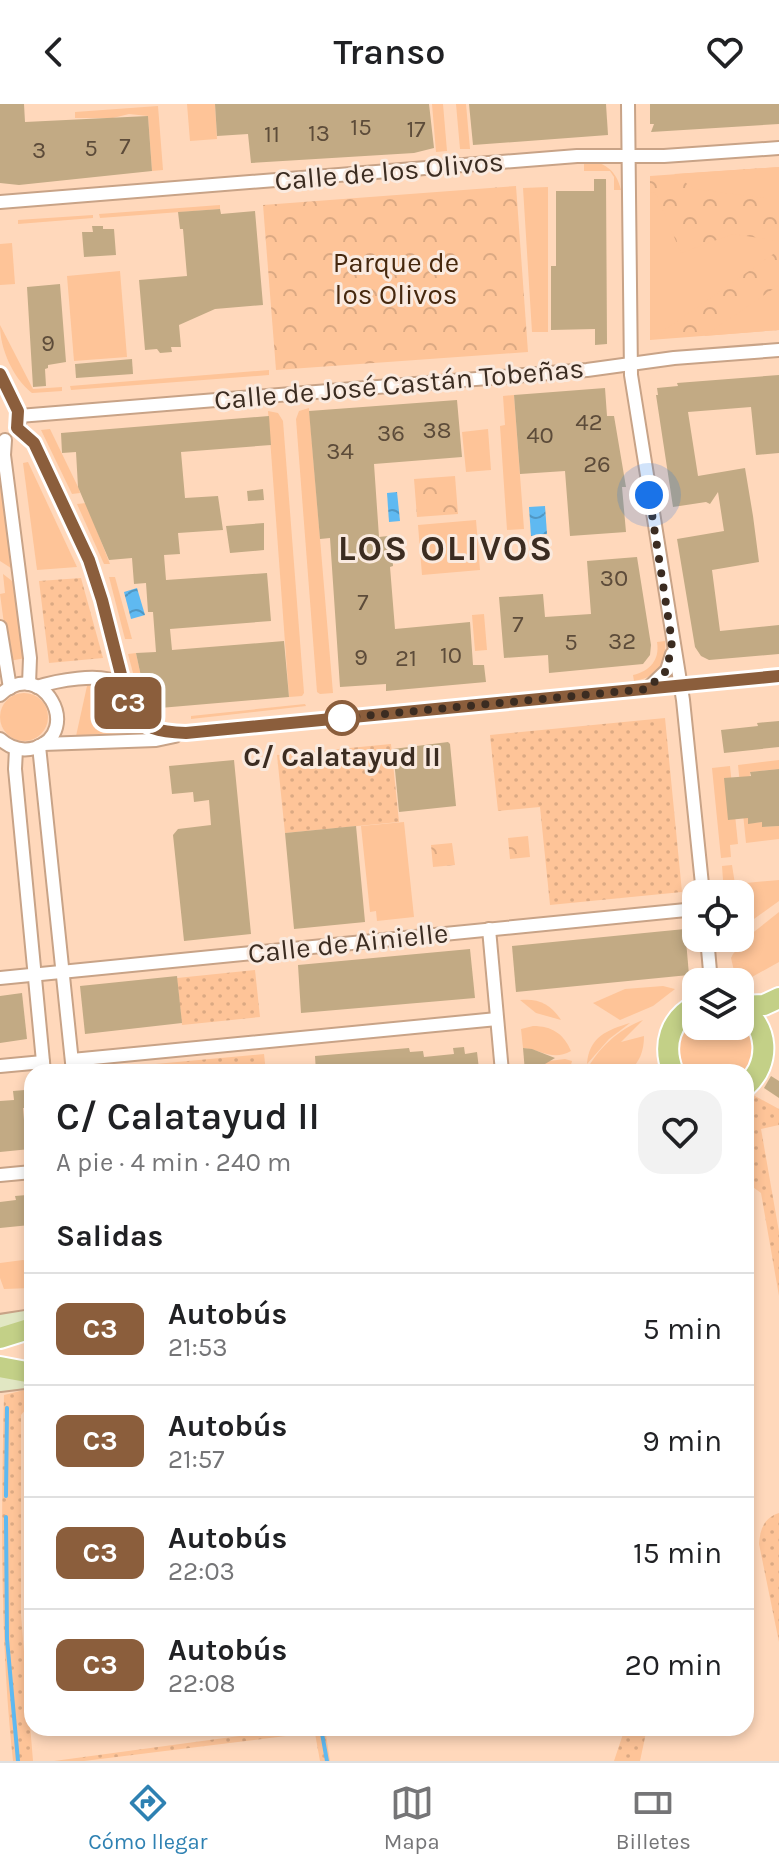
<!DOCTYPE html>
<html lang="es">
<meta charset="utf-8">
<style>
:root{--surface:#fff;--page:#f2f2f2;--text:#202124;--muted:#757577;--line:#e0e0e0;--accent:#2e81b2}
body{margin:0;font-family:Karla,sans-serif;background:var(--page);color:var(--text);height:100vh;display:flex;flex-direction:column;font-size:30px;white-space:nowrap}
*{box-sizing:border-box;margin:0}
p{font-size:26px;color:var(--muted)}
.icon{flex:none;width:44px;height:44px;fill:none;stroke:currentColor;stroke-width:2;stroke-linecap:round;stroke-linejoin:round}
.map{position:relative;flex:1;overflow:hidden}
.sheet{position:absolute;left:24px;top:960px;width:730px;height:672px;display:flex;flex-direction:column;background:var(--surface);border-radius:24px;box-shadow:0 4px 12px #0003}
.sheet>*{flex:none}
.badge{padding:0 16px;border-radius:12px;font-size:28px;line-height:52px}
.fabs{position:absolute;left:682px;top:776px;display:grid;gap:16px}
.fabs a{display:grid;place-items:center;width:72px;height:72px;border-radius:16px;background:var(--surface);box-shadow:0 4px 12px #0003;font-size:40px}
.you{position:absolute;width:40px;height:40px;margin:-20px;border:6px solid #fff;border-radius:50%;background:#1a73e8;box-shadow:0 0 0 12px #1a73e833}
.map>.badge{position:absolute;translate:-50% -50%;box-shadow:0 0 0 4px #fff}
h2{padding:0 32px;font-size:30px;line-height:72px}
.round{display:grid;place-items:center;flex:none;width:84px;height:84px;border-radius:24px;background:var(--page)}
.summary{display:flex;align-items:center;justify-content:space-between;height:136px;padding:0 32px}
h1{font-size:38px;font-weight:600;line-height:60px}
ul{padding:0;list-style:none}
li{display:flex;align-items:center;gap:24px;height:112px;padding:0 32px;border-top:2px solid var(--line)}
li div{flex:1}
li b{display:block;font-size:30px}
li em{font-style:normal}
li .badge{min-width:88px;font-weight:700;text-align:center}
header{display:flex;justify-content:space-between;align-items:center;height:104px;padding:0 32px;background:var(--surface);font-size:36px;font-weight:600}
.dock{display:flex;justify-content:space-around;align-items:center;height:112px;border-top:2px solid var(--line);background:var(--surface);font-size:22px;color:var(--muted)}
.dock a{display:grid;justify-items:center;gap:4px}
.dock .current{color:var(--accent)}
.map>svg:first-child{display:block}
</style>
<header><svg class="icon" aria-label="back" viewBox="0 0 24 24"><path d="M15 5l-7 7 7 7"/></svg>Transo<svg class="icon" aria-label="heart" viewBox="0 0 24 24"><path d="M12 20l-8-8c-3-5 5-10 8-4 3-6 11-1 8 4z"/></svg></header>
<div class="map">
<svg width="779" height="1657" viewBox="0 0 779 1657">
<defs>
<pattern id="grass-dots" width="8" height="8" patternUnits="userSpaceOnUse" patternTransform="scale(2)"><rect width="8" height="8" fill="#fec498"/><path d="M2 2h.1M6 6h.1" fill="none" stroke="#dba983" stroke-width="1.8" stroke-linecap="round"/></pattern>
<pattern id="park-crowns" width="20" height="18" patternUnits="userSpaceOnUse" patternTransform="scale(2)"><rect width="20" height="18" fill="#fec498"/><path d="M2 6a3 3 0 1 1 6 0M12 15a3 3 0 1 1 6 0" fill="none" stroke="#dba983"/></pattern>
<pattern id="water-waves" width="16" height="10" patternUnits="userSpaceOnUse" patternTransform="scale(2)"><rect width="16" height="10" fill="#5fb9f1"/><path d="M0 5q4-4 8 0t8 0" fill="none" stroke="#5097c3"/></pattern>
</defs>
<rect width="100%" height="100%" fill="#ffd8bb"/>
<!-- grass -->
<g fill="url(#grass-dots)">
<path d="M81,474l22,80 -54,5 -10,-82z"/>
<path d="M665,614l17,174 -132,13 -10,-98 -42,4 -8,-76z"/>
<path d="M391,640l8,78 -114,11 -8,-78z"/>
<path d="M255,866l5,47 -78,8 -5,-47z"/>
<path d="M264,950l2,18h-176v-2z"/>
<path d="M755,992l24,13v16l-18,4 18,103v64l-18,-103 -15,-11v-81z"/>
<path d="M32,1284v14l-11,13v200l12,146h-20c-13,-120 -12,-245 -9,-366z"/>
<path d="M779,1409v129l-20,-98c1,-15 5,-26 20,-31z"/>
<path d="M298,1624h3l1,6 -218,27h-30z"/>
<path d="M314,1624h11l5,33h-10z"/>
<path d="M625,1624h22l-7,33h-26z"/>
</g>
<!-- park -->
<g fill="url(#park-crowns)">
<path d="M779,63v163l-129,10v-164z"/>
<path d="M516,82l12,166 -252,18 -13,-165z"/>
<path d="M455,372l3,38 -41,3 -3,-38z"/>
<path d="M528,732l2,21 -20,2 -2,-21z"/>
<path d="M452,739l3,22 -22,2 -2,-22z"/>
</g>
<!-- garden -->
<g fill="#fec498">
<path d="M187,0h28l2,35 -27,2z"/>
<path d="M432,0h11l4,47 -11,1z"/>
<path d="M456,0h10l4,45h-10z"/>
<path d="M158,2l5,64 -11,1 -4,-55 -19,-2 -16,4h-38v-6z"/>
<path d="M584,56c20,2 32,9 37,30h-7v-13l-4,-6h-26z"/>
<path d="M779,63v33l-85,-11 -20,-15z"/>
<path d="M548,83v145h-16l-9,-144z"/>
<path d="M655,88l26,61 52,-19 46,7v9l-129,90v-147z"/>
<path d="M220,101v4l-120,9 -1,-4z"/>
<path d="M93,111v3l-75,6v-4z"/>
<path d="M12,139l3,41 -15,1v-41z"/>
<path d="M120,167l7,86 -53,4 -7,-85z"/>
<path d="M779,181v45l-75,6z"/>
<path d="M0,221l33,64 29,-2v4l-30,2c-19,-15 -32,-44 -32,-68z"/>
<path d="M269,266v5l-198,15 -1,-4z"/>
<path d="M514,291l10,134 -17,1 -7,-104 5,-1 -2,-29z"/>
<path d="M309,304l24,285 -13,1 -3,-2 -21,-273 3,-8z"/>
<path d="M268,307l10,2 5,8 21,272 -2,3 -13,1z"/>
<path d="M50,325l29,60 1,4 -8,1 -31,-64z"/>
<path d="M488,325l3,41 -25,2 -4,-40z"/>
<path d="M0,356l14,110 -14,-9z"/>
<path d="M28,358l49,105 -40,3 -14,-107z"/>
<path d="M86,399l24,61h-6l-27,-60z"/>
<path d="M476,416l4,50 -58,5 -4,-50z"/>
<path d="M3,470l13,10 10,74 -17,3 -9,-67 5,-1z"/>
<path d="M115,473l17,62h-7l-16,-62z"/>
<path d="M484,510l3,36 -12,1 -3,-36z"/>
<path d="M665,537c2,23 -9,37 -31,40l-1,-6c17,-4 27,-15 24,-33z"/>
<path d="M136,549l12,56 -10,-17 -10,-38z"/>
<path d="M109,581l10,9 4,34 -7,5 -40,3 11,-50z"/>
<circle cx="24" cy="613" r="24"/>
<path d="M305,600l1,2 -115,13v-3z"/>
<path d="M779,656v9l-29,3 -2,51 14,-1 1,5 16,-1v13l-33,4 -8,-78z"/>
<path d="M730,662l8,78 -8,1 1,12 -10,1 -9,-90z"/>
<path d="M404,718l10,95 -37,4 -1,-10 -6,1 -9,-86z"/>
<path d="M732,761l3,19 44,-4v21l-39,28v-35h-16l-2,-28z"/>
<path d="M779,808v50l-29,16 -15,-3 -4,-17 2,-4 17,-19z"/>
<path d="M663,882l12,3 -22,17 -33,14 -27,-17 32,-14z"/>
<path d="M520,896c18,-2 31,4 41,20l-25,-7z"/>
<path d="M696,910v12h44v-9c16,20 18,33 6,55h-63c-12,-21 -6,-43 13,-58z"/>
<path d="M643,916l-22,22 23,-6c0,14 -4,27 -16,36h-42c10,-22 34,-44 57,-52z"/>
<path d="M630,919l-21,16 -22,25c2,-27 20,-34 43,-41z"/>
<path d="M533,922c19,0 31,8 38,25 -18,10 -30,-1 -48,-3l-2,-19z"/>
<path d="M565,955l7,2 -3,11h-39l19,-11z"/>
<path d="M23,1156l9,3v25l-28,1 -4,-11v-15z"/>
</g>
<!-- water -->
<g fill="url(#water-waves)">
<path d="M397,388l3,29 -11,1 -2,-29z"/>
<path d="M545,402l2,28 -16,2 -2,-29z"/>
<path d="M137,484l8,27 -14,4 -7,-27z"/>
</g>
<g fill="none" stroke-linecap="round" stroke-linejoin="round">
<!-- stream -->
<g stroke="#5fb9f1" stroke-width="4">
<path d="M6,1392l1,-88"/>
<path d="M6,1413l1,122 11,122"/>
<path d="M321,1624l6,33"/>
</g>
</g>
<!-- building -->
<g fill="#c2aa84">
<path d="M0,0h24l1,18 123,-6 4,55 -133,14 -19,-2z"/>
<path d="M215,0h214l5,44 -20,5 -163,10 -3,-29 -31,2z"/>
<path d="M469,0h137l2,31 -135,10z"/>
<path d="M650,0h129v20l-128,8 3,-8h-4z"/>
<path d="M594,75h12l1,165 -12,1v-16l-44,1v-64h5v-75h38z"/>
<path d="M220,105l1,5 34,-3 8,94 -48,4 -36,16 2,22h-10l1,5 -12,1 -3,-4 -12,1 -6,-70 48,-4 -4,-47h-3l-2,-17z"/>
<path d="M92,122h11v3h11l2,26 -32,2 -2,-25h11z"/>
<path d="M60,180l6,78 -18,3v3l-3,1 1,17 -13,1 -6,-100z"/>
<path d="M132,255l1,15 -57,4 -1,-14z"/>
<path d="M779,271v78l-23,2 -5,-48 -63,5 10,64 47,-8 8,48 6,46 -47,8 8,61 59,-6v29l-70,6 -8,-4 -6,-9 -18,-108 47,-8 -6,-39 -8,12 -4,-2 -33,5 -17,-112h2l-1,-7 21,-2 -1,-3z"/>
<path d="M605,284l2,28h7l12,71h-4l4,45 -56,4 -5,-65 -45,3 -6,-79z"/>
<path d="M457,296l5,57 -88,7 5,73 9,-1 1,9 3,-1 1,22 -3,1 5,62 75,-7 3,43h11l2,17 -100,9v-7l-46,3 -10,-149 -10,1 -11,-128z"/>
<path d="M269,312l2,29 -90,7 4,46 33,-2 5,34 -45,3 2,21 -16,1 2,25 101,-7 4,48 -101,8 2,21 112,-9 5,56 -141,12 -12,-56 20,-1 -3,-40h-5l-2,-29 -12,1 -2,-26 -23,2 -31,-73 -2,-35 -14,1 -1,-20z"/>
<path d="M263,385l1,11 -16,1 -1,-10z"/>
<path d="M264,419v27l-34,3 -4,-27z"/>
<path d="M637,453l14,88 -1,10 -7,9 -94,9 -1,-18 -44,3 -5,-61 44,-3 2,23 46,-3 -4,-53z"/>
<path d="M779,617v26l-55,6 -3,-23 37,-4 -1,-3z"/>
<path d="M448,638l2,2 6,62 -57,6 -6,-63z"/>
<path d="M234,656l17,174 -67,7 -11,-106 5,-6 33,-4 -2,-25 -15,2 -1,-10 -21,2 -3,-28z"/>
<path d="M779,665v57l-17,1v-5l-14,2v-6l-20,2 -4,-42 27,-2 -1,-4z"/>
<path d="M356,722l9,96 -71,7 -9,-96z"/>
<path d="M685,825l4,46 -173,17 -4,-46z"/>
<path d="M470,845l5,49 -174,15 -3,-48z"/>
<path d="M177,872l5,47 -97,11 -5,-48z"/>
<path d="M22,889l5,46 -27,4v-47z"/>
<path d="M464,943l1,7 12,-2 2,17 -30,3h-133l-1,-16 94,-8 1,4 13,-1 1,6 30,-3 -1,-6z"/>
<path d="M523,944l9,1 23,9 -20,12 -10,2z"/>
<path d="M771,972l8,5v17l-15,-10z"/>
<path d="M25,986l1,18h-3l2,24h4l1,17 -30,3v-51l14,-1 -1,-9z"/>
<path d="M27,1091l3,30 -30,3v-26l16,-2 -1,-4z"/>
</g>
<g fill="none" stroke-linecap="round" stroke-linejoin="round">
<!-- street casing -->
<g stroke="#c8a387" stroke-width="16">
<g id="street">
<path d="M628,0l3,271 52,325 20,194"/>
<path d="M0,98l577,-46h87l115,-8"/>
<path d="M0,271l18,36 1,13"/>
<path d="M19,312l568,-46 87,-12 105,-8"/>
<path d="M17,324l17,15 55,117 13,40 24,92"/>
<path d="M5,336l-1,15 26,203 -1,26"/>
<path d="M0,523l10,61"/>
<path d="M37,583c18,-6 64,-15 80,-4 7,5 8,14 12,22 10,25 33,27 57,28l593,-57"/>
<path d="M647,585l20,-19 5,-16"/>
<path d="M0,591c42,-40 84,37 35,53 -14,4 -25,0 -35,-9"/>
<path d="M43,640l113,-4 19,-4"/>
<path d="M39,642l34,326"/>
<path d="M16,645l-1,20 29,303"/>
<path d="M489,825l13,143"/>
<path d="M707,834l4,44"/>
<path d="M0,874l696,-69"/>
<path d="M72,956l425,-41"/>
<path d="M0,962l43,-4"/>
<path d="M0,1071l32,-3"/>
</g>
</g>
<!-- secondary casing -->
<g stroke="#c8a387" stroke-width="22">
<g id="secondary">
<path d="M0,1220l32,-5"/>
<path d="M0,1278l32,-4"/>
</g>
</g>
<!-- primary casing -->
<g stroke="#fff" stroke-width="24">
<g id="primary">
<path d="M740,902l24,-1 15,-7"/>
<path d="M740,903c29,19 31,56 6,79"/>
<path d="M673,968c-11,-27 -3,-53 23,-67"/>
<path d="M0,1234l32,-10"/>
<path d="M0,1263l32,6"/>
</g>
</g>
<!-- street -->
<use href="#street" stroke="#fff" stroke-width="12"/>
<!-- secondary -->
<use href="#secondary" stroke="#e1e7c3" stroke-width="18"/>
<!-- primary -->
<use href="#primary" stroke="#c3d087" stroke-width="20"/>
</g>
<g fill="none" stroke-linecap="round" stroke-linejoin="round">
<!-- line casing -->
<g stroke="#fff" stroke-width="18">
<path id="line" d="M0,270l18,37 -1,17 17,15 55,117 13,40 27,106c13,24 32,26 57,27l593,-57"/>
</g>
<!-- line -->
<use href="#line" stroke="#8b5e3c" stroke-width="12"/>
<!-- walk -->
<path stroke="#3b2c21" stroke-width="8" stroke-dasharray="0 14.4" d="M342,614l305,-29 20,-19 5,-28 -23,-147"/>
</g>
<!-- markers -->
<circle fill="#fff" stroke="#8b5e3c" stroke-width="4" cx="342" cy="614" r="16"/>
<g text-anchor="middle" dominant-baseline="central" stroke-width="6" stroke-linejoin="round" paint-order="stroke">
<!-- number labels -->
<g font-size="24" fill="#5d4c3a">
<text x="361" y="23">15</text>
<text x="416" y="25">17</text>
<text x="319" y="29">13</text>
<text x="272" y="30">11</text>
<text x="125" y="42">7</text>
<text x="91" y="44">5</text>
<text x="39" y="46">3</text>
<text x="48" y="239">9</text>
<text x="589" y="318">42</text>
<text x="437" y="326">38</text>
<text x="391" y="329">36</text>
<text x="540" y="331">40</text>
<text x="340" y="347">34</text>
<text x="597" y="360">26</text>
<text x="614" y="474">30</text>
<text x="363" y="498">7</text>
<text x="518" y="520">7</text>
<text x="622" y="537">32</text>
<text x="571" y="538">5</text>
<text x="451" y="551">10</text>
<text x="361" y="553">9</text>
<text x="406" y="554">21</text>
</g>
<!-- street labels -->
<g font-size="28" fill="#3b2c21" stroke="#faeadf">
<text transform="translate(389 67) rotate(-5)">Calle de los Olivos</text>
<text transform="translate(399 280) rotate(-5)">Calle de José Castán Tobeñas</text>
<text transform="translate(348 839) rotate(-6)">Calle de Ainielle</text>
</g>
<!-- park labels -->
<g font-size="28" fill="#46280e" stroke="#faeadf">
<text x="396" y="158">Parque de<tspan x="396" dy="32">los Olivos</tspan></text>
</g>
<!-- stop labels -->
<g font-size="28" font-weight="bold" fill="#3b2c21" stroke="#faeadf">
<text x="342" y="652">C/ Calatayud II</text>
</g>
<!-- district labels -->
<g font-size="36" font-weight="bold" letter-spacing="2" fill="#3b2c21" stroke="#faeadf">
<text x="446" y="444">LOS OLIVOS</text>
</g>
</g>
</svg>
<div class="fabs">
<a><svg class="icon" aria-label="locate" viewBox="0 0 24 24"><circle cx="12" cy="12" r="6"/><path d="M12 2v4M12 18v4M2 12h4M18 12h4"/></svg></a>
<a><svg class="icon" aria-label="layers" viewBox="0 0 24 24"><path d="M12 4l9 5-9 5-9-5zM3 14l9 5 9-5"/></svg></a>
</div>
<div class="you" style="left:649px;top:391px"></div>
<b class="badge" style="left:128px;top:599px;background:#8b5e3c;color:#fff">C3</b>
<section class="sheet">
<div class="summary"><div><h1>C/ Calatayud II</h1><p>A pie · 4 min · 240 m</p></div><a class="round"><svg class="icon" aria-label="heart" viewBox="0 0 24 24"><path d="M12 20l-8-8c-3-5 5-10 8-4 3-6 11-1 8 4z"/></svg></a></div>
<h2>Salidas</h2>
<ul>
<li><span class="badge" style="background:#8b5e3c;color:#fff">C3</span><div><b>Autobús</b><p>21:53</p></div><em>5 min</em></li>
<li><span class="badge" style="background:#8b5e3c;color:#fff">C3</span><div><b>Autobús</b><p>21:57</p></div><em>9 min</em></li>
<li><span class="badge" style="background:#8b5e3c;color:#fff">C3</span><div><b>Autobús</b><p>22:03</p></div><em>15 min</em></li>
<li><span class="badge" style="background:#8b5e3c;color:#fff">C3</span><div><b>Autobús</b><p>22:08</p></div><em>20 min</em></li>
</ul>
</section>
</div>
<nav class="dock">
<a class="current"><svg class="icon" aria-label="directions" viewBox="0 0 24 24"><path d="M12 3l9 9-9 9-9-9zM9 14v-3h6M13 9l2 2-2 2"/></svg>Cómo llegar</a>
<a><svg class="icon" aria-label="map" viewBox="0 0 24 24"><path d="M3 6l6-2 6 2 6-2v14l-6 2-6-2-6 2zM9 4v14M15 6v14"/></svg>Mapa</a>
<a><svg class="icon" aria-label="tickets" viewBox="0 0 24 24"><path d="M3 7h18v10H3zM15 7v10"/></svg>Billetes</a>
</nav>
